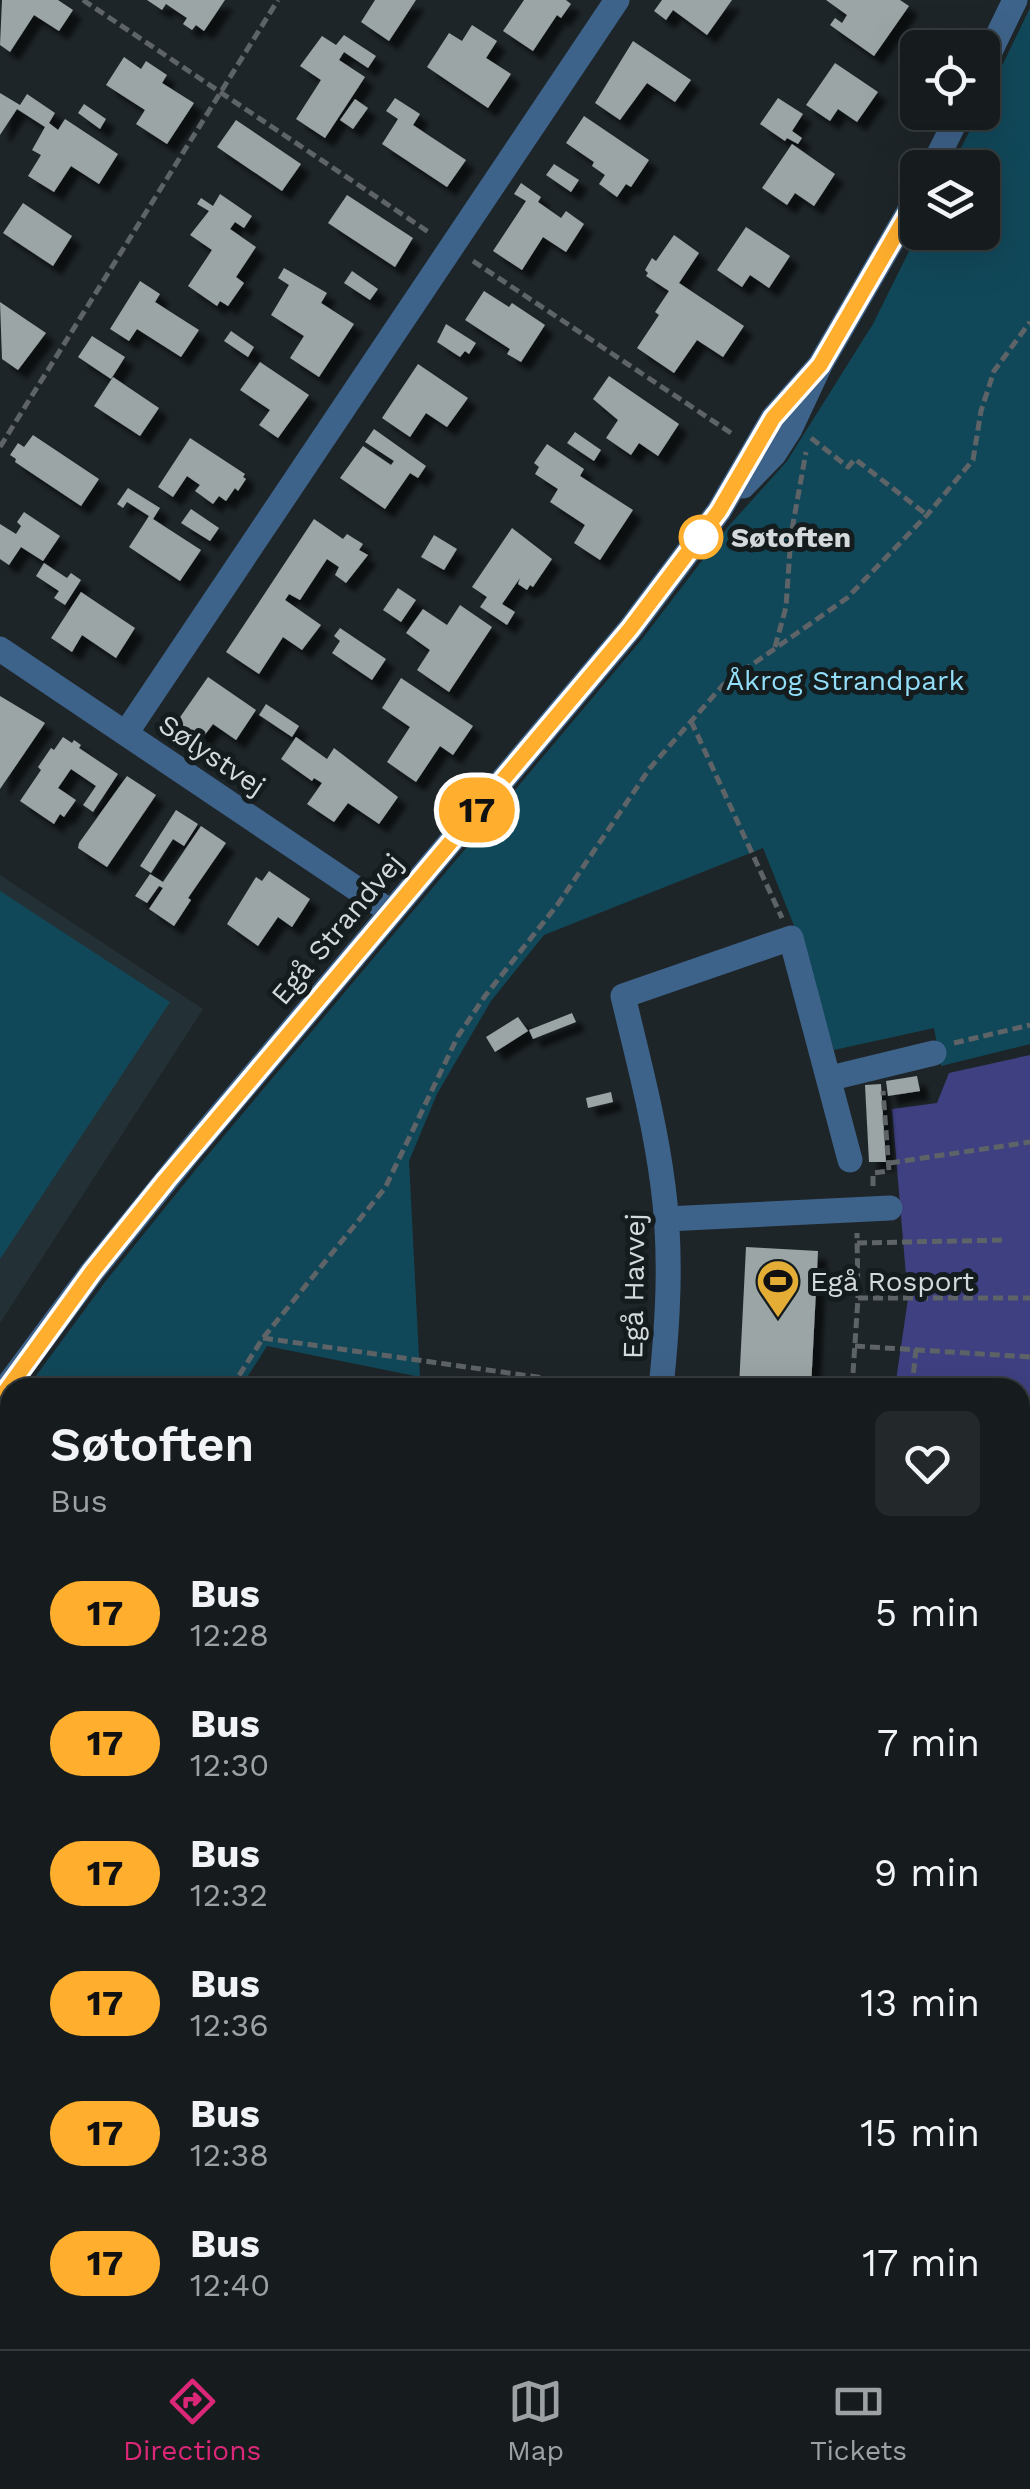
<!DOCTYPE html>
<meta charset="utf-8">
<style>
:root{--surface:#161c1e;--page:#23292b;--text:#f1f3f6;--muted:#9ea1a4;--line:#353a3c;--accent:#db2777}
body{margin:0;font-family:"Work Sans",sans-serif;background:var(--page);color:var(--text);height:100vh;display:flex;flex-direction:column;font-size:38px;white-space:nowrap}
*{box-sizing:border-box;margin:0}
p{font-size:32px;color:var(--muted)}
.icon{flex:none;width:55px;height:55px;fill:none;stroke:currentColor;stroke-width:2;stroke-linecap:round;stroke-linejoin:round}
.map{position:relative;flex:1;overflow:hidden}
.panel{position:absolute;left:0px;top:1378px;width:1030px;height:972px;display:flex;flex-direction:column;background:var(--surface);border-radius:30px 30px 0 0;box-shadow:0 10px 40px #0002,0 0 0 2px var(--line)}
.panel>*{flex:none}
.badge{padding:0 20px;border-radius:32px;font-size:35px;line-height:65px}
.tools{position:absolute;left:900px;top:30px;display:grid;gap:20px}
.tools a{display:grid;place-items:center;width:100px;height:100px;border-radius:15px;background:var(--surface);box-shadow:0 10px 40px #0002,0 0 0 2px var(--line);font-size:50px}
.map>.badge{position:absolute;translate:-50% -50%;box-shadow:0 0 0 5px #fff}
.round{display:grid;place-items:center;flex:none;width:105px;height:105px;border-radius:15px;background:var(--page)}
.summary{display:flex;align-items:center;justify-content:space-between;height:170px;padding:0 50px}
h1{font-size:48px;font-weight:600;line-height:75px}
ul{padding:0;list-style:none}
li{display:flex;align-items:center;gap:30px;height:130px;padding:0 50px}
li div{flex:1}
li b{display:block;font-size:38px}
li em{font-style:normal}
li .badge{min-width:110px;font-weight:700;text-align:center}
.menu{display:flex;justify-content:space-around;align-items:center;height:140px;border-top:2px solid var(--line);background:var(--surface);font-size:28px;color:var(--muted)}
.menu a{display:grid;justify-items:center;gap:5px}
.menu .current{color:var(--accent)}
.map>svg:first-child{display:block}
</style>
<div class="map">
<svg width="1030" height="2349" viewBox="0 0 1030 2349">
<defs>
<filter id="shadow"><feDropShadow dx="9" dy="9" stdDeviation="2.5" flood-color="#0009"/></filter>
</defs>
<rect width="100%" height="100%" fill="#1e2528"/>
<!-- built -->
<path fill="#233136" d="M0,875l203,134 -203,314z"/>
<!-- green -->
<g fill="#114859">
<path d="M1030,8v1036l-89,22 -7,-38 -100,22 -31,-102 -40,-100 -219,87 -53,66 -54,93 -28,67 11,216 -153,-31 -26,41 -214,1 78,-106 96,-119 441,-524 85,-111 60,-67 86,-137 45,-91 64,-1v-64l-31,-1 28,-54 3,-1 1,-7z"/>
<path d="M0,891l170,111 -170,257z"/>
<path d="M10,1412v387l-10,4v-373z"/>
</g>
<!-- water -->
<path fill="#3e4082" d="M1030,1055v1294h-821l-3,-9h814v-952l-125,-1 13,-88 -16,-190 45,-6 12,-30z"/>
<!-- building -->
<g fill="#9ba5a5" filter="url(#shadow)">
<path d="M2,0h56l15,10 -14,21 -25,-16 -24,37 -10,-7z"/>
<path d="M147,0h78l-21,31 -8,-6 -4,5 -9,-6 4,-6 -21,-14 -4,6z"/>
<path d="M375,0h41l-27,41 -28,-19z"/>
<path d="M524,0h42l5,4 -10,14 -4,-3 -24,36 -30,-20z"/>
<path d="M662,0h70l-25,35 -34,-25 -7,10 -12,-9z"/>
<path d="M826,0h74l9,6 -35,50 -44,-31 5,-7 7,5 5,-8z"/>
<path d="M472,25l25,16 -11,17 25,16 -23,34 -61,-41 22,-34 13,8z"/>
<path d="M344,35l32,21 -8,12 -24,-16 -5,8 26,17 -40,61 -29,-19 25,-39 -21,-14 22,-30 14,9z"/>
<path d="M633,41l58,39 -16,22 -28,-19 -27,37 -25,-17z"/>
<path d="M124,57l17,12 5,-8 21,14 -5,8 32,20 -27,41 -31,-20 9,-14 -39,-25z"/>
<path d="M835,63l43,29 -21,30 -19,-13 -8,12 -24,-16z"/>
<path d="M0,93l20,12 7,-11 28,19 -6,10 9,7 7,-11 53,35 -19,30 -28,-18 -17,26 -26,-16 13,-21 -9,-5 13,-23 -28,-18 -17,26z"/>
<path d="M395,98l25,16 -7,11 53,35 -19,27 -65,-43 16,-25 -12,-8z"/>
<path d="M778,98l25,16 -11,17 10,7 -4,6 -11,-6 -2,3 -25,-17z"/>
<path d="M355,99l13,9 -15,21 -13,-9z"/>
<path d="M84,104l22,15 -6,10 -22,-16z"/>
<path d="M584,116l65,44 -18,27 -5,-3 -9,13 -18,-13 6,-9 -13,-9 2,-4 -28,-19z"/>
<path d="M236,120l65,44 -19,27 -65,-44z"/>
<path d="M792,144l43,30 -21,32 -19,-13 -8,12 -25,-17z"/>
<path d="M554,164l25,16 -8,12 -25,-17z"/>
<path d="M521,183l20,14 -3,5 23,16 5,-7 18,13 -18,28 -23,-15 -21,33 -29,-19 33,-50 -12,-7z"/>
<path d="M220,194l32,22 -8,12 -9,-6 -5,7 26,18 -20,30 8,6 -16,23 -8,-5 -3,5 -29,-20 24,-36 -22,-15 19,-24 -12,-7 4,-6 12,8z"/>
<path d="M347,195l66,43 -18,29 -67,-44z"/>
<path d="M23,203l49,33 -19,30 -50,-33z"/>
<path d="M746,227l44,29 -21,32 -19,-13 -8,12 -25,-17z"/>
<path d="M674,235l25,18 -20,30 65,43 -21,31 -26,-17 -23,33 -37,-25 22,-33 -4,-3 14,-21 -23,-15 2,-3 -3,-3 7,-12 4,3z"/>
<path d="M284,268l43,25 -6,10 33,21 -35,53 -29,-19 14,-22 -33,-21 18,-30 -11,-7z"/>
<path d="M352,271l26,18 -8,11 -26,-17z"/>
<path d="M140,281l20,13 -5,8 44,28 -18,27 -44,-28 -8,12 -19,-12z"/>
<path d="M484,291l25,16 3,-4 33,22 -24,37 -14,-8 3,-5 -45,-29z"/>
<path d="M0,302l46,31 -28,37 -16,-11z"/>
<path d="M446,324l30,19 -7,11 -4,-3 -5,6 -23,-15z"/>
<path d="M231,331l23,16 -6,10 -24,-16z"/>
<path d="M92,336l33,21 -14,22 -33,-22z"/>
<path d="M260,362l49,33 -31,43 -19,-13 11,-15 -30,-20z"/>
<path d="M418,364l50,34 -21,29 -21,-14 -16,24 -28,-19z"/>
<path d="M609,376l70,48 -21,32 -19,-13 -8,12 -25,-17 12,-18 -25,-21z"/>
<path d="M113,377l46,31 -19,28 -46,-30z"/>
<path d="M374,429l52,37 -8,12 -8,-5 -25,36 -45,-31 23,-32 28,19 3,-4 -29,-19z"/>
<path d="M575,432l26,18 -7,11 -27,-18z"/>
<path d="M33,435l66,44 -18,27 -66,-44 1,-3 -6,-4 8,-12 6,4z"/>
<path d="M190,438l55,36 -2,3 3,2 -8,12 -3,-3 -9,13 -7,-5 -6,8 -18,-13 5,-6 -13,-9 -14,21 -15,-10z"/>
<path d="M547,444l37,25 -4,7 53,34 -33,50 -26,-17 11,-18 -35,-23 8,-13 -23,-15 4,-7 -5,-4z"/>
<path d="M128,488l32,20 -7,11 48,31 -21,31 -51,-34 20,-31 -22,-14 -4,6 -6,-4z"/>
<path d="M191,509l28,19 -9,13 -29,-18z"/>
<path d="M24,512l36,24 -17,25 -22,-14 -12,18 -9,-6v-35l16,10 5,-8 -4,-4z"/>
<path d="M314,519l29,20 4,-5 16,10 -4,6 9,5 -22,28 -11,-8 4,-8 -12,-8 -27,41 -11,-6 -4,6 36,25 -19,25 -19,-13 -24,37 -33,-22z"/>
<path d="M512,528l40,31 -19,28 -3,-2 -3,5 -9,-6 2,-6 -18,26 13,8 -8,13 -27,-18 7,-10 -15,-10z"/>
<path d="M434,535l23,14 -13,21 -23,-13z"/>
<path d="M44,563l23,15 4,-5 10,7 -16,25 -11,-7 5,-7 -23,-15z"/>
<path d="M398,588l18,12 -15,22 -18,-12z"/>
<path d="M81,592l54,36 -19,30 -34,-23 -10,17 -21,-14z"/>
<path d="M460,605l32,22 -43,65 -32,-22 13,-20 -24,-17 17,-24 24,16z"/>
<path d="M340,628l46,31 -14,21 -40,-27 8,-12 -6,-5z"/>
<path d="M208,677l48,33 -20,30 -23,-16 -12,16 -25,-17z"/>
<path d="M401,678l72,48 -20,29 -13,-9 -24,36 -29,-20 23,-35 -28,-19z"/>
<path d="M0,696l45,27 -45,66z"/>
<path d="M266,704l33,22 -7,11 -33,-22z"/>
<path d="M63,737l9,6 2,-3 7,5 -2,3 39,26 -25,38 -10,-7 13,-19 -25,-17 -13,19 18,12 -12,17 -4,-3 -6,10 -34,-23 21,-31 -3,-3 13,-19 3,2z"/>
<path d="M296,737l31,22 7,-11 64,49 -19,27 -31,-21 -14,19 -27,-18 15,-21 -8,-5 -2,3 -31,-22z"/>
<path d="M127,776l29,19 -49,72 -29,-19 1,-5z"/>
<path d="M176,810l22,14 -14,22 -11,-7 -22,34 -11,-7z"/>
<path d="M201,826l25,17 -38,55 3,2 -17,26 -25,-17 14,-21 -4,-2 -12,17 -12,-7 15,-22 13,8z"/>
<path d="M269,871l41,28 -18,28 -14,-10 -20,29 -31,-22 29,-47 6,4z"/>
<path d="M572,1013l4,9 -43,17 -4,-9z"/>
<path d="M518,1017l10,14 -33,21 -9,-15z"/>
<path d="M917,1076l3,15 -32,5 -2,-15z"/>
<path d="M881,1084l5,78h-17l-4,-77z"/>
<path d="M611,1092l2,10 -25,6 -2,-10z"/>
<path d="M746,1247l72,4 -7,137 -72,-1z"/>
</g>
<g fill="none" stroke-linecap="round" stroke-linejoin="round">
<!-- path -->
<g stroke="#5d6366" stroke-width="5" stroke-dasharray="10 5" stroke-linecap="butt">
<path d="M83,0l347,233"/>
<path d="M473,261l261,174"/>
<path d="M811,438l37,29 7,-8 72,56"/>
<path d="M0,447l278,-447"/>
<path d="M775,647l11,-40 5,-72 15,-83"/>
<path d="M691,721l91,197"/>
<path d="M954,1043l76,-18"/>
<path d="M890,1163l140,-21"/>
<path d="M873,1186v-13l16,-2 -6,-80"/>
<path d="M857,1243l149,-3"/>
<path d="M858,1298h172"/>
<path d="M263,1338l351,50"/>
<path d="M855,1346l175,11"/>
<path d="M231,1388l32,-50 122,-150 73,-152 27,-40 73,-92 92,-136 73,-83 124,-87 80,-83 46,-55 8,-49 13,-40 36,-49"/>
<path d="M852,1388l6,-90 -1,-65"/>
<path d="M912,1388l4,-39"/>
<path d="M1020,1447l10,1"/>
<path d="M1020,1617l10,3"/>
<path d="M1020,1801l10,5"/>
<path d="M1020,2011l10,6"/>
<path d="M0,2252h10"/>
<path d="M1020,2266l10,9"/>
<path d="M1026,2322l4,-4"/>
<path d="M220,2340l3,9"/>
<path d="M373,2340l4,9"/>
<path d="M568,2340l5,9"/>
<path d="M804,2340l7,9"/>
</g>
<!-- minor -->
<g stroke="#3e638a" stroke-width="25">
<path d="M982,68l33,-68"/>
<path d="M932,168l28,-56"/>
<path d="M743,486l31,-32 16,-25 30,-64 98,-169"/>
<path d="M0,649l391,263"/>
<path d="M126,733l491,-733"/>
<path d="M831,1078l103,-25"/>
<path d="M666,1219l224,-11"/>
<path d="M661,1388c7,-67 11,-135 2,-202 -8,-64 -25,-127 -40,-190l168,-58 59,222"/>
<path d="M0,1396l92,-124 98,-121 440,-522 89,-118 54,-93 47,-53"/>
<path d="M0,1738l10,26"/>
<path d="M98,2340l2,9"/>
<path d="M177,2340l2,9"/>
</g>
</g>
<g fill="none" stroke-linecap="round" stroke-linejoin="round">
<!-- line casing -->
<g stroke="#fff" stroke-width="22">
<path id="line" d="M0,1399l92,-127 74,-92 464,-551 89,-118 54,-93 47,-53 98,-169"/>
</g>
<!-- line -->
<use href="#line" stroke="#ffae2d" stroke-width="15"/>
</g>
<!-- icons -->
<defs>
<g id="stadium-pin" transform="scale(2.25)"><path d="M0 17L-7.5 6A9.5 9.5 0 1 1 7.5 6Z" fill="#e4ad35" stroke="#141c1e"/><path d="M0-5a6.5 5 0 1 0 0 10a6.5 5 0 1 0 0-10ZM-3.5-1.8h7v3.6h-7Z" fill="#111"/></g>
</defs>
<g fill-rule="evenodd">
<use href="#stadium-pin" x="778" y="1281"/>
</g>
<!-- markers -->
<circle fill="#fff" stroke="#ffae2d" stroke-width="5" cx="701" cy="537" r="20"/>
<g text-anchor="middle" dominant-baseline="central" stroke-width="10" stroke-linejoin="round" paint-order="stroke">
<!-- stop labels -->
<g font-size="28" font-weight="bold" fill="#d4d9db" stroke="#141c1e" text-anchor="start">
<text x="731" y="537">Søtoften</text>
</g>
<!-- park labels -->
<g font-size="28" fill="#92ddf8" stroke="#141c1e">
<text x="845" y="680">Åkrog Strandpark</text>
</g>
<!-- street labels -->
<g font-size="28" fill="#d4d9db" stroke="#141c1e">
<text transform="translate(212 755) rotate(34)">Sølystvej</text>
<text transform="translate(337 929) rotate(-50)">Egå Strandvej</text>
<text transform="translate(634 1286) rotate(-89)">Egå Havvej</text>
</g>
<!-- poi labels -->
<g font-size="28" fill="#d4d9db" stroke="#141c1e" text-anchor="start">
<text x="810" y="1281">Egå Rosport</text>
</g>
</g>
</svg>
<div class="tools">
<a><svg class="icon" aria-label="locate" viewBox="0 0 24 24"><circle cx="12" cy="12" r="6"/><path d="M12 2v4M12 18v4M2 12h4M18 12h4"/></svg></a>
<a><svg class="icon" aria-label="layers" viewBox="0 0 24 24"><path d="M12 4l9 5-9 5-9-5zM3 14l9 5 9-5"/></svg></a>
</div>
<b class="badge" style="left:477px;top:810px;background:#ffae2d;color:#111">17</b>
<section class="panel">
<div class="summary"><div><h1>Søtoften</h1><p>Bus</p></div><a class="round"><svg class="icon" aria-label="heart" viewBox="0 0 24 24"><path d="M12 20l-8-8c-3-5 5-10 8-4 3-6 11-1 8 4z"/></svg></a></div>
<ul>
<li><span class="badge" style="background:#ffae2d;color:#111">17</span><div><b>Bus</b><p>12:28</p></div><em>5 min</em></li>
<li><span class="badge" style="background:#ffae2d;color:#111">17</span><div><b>Bus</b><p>12:30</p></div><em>7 min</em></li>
<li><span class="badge" style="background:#ffae2d;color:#111">17</span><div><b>Bus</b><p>12:32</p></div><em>9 min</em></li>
<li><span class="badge" style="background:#ffae2d;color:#111">17</span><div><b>Bus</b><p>12:36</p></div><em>13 min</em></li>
<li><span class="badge" style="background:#ffae2d;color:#111">17</span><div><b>Bus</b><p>12:38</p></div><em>15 min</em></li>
<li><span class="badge" style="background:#ffae2d;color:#111">17</span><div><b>Bus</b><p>12:40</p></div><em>17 min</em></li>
</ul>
</section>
</div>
<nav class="menu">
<a class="current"><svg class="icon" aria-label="directions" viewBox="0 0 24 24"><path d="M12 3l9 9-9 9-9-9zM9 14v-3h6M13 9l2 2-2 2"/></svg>Directions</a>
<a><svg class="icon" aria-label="map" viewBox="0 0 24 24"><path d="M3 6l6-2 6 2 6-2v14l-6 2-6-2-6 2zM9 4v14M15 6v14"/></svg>Map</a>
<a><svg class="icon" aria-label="tickets" viewBox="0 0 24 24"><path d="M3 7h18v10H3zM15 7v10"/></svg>Tickets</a>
</nav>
